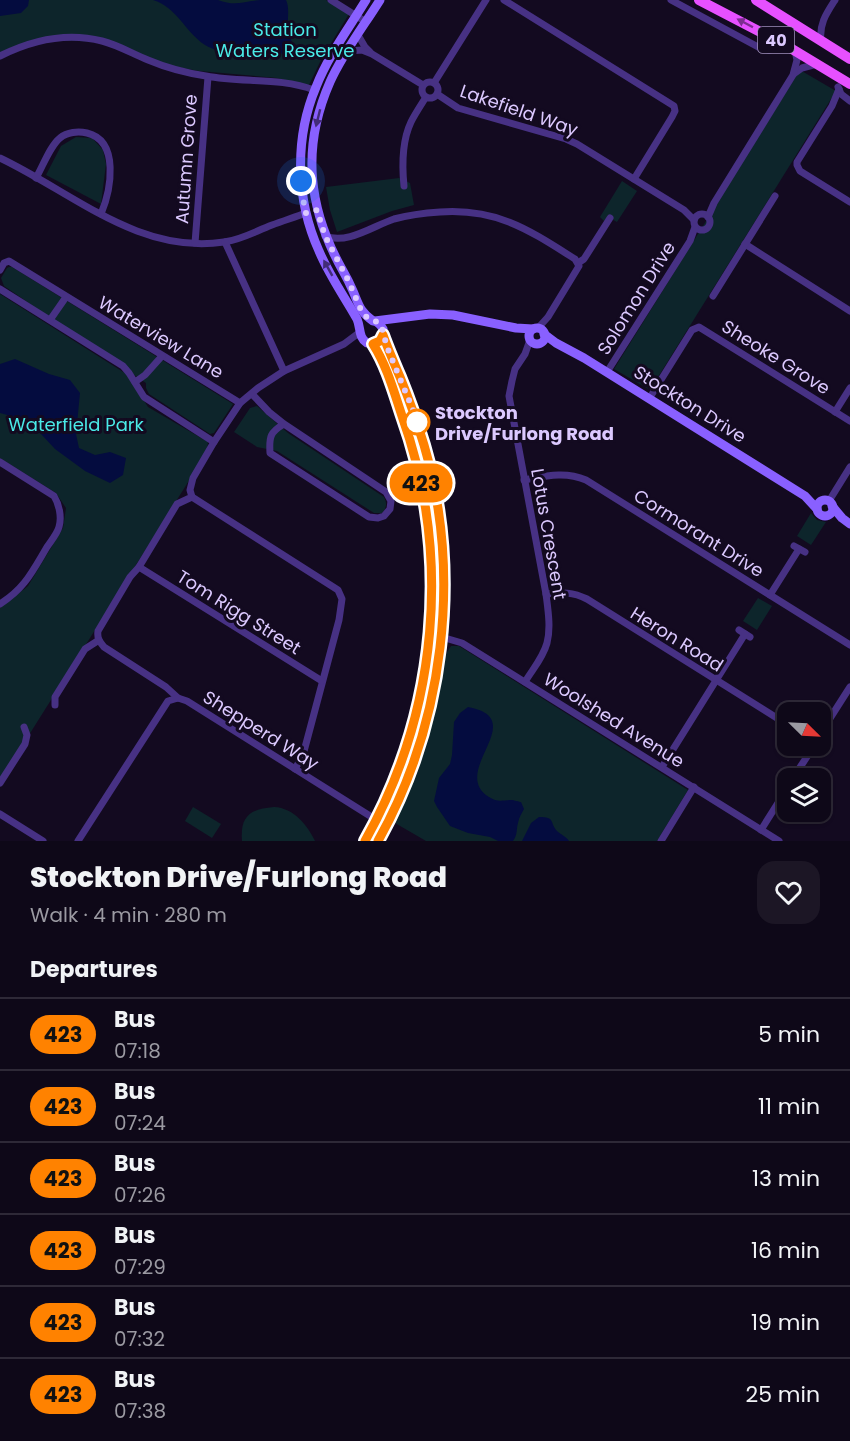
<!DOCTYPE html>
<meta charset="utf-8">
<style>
:root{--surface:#0e0818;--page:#1c1625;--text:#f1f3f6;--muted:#9b9aa2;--line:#2e2937}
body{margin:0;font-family:Poppins,sans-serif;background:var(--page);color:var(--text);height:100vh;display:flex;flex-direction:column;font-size:22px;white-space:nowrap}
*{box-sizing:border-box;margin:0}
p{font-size:20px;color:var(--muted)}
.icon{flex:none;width:33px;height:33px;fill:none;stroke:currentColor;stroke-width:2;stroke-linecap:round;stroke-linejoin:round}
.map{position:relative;height:841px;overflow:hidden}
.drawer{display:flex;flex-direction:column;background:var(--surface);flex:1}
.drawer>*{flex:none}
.badge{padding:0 12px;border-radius:20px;font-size:21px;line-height:39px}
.needle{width:39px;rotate:114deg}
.buttons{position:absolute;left:777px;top:702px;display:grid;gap:12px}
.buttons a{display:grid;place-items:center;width:54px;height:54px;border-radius:12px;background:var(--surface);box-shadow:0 2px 4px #0004,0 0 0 2px var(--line);font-size:30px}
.you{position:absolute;width:30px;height:30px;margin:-15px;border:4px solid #fff;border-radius:50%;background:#1a73e8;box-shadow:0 0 0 9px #1a73e833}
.map>.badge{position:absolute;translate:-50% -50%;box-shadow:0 0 0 3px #fff}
h2{padding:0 30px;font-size:22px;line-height:54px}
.round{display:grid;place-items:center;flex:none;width:63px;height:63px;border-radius:18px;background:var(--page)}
.overview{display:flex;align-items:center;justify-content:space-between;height:102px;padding:0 30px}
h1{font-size:28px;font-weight:800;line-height:45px}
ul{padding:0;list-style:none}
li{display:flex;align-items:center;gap:18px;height:72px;padding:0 30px;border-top:2px solid var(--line)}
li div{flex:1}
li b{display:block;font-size:22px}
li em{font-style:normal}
li .badge{min-width:66px;font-weight:700;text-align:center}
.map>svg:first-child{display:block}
</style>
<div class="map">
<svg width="850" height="841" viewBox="0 0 850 841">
<rect width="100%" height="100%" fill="#130a20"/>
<!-- green -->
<g fill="#0d252b">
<path d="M0,0h326l23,14 -27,44 -14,29 -31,-9 -78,-7 -28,-5 -68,-24 -52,-2 -51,14z"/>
<path d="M800,70l36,21 -186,299 -36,-21z"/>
<path d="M76,137l16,1 11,12 3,14 -5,40 -55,-29 15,-29z"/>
<path d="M399,178l11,5 4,22 -22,6 -55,21 -7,-22 -4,-23z"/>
<path d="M622,181l15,10 -20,31 -9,-5 -4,4 -4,-4z"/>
<path d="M9,267h3l221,137 -19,29 -4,1 -61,-40 -3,-6v-5l-142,-97 -3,-8 6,-10z"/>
<path d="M0,294l128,81 20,32 60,35 -1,10 -207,329v-173l28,-22 35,-58 3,-20 -10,-15 -56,-35z"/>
<path d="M257,406l31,27 96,64c3,6 3,11 -2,16h-8l-97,-62 -20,-4 -23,-15 16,-24z"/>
<path d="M811,513l6,7 9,2 -15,23 -14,-9z"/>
<path d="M758,598l14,8 -15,24 -14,-9z"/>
<path d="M451,646h8l229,144 -31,51h-231l-31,-18 22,-50 9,-27 16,-81 5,-13z"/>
<path d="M193,807l28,17 -9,14 -27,-17z"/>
<path d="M274,807c20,1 33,18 41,34h-73c-2,-25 8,-32 32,-34z"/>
</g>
<!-- water -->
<g fill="#040c3f">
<path d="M0,0h29l-1,6 -7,7 -21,3z"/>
<path d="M153,0h65c18,7 26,1 43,0 8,0 17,0 25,0 4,8 1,21 2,30 2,9 6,16 8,25 -9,-2 -18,-1 -28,-3 -2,0 -6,-2 -9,-2 -19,-1 -36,6 -54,-5 -20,-13 -28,-38 -52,-45z"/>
<path d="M15,359l34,15 21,6 10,13 -4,41 3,14 16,7 15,-3 16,6 -3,17 -13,8 -25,-12 -30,-22 -14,-15 -26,-17 -15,-4v-49z"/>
<path d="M468,707c64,12 -20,64 21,90 9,6 14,3 23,3 1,0 8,2 9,2l3,7c-2,4 -5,8 -6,14 -2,7 0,11 -5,18h-15l-8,-4 -22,-4 -18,-7 -13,-19 -3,-6 5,-23 11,-14 2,-9 2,-33 6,-9z"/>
<path d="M539,817c17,0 10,5 18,14 4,4 9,5 12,10h-47l9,-18z"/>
</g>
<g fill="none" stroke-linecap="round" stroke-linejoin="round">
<!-- street -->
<g stroke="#473184" stroke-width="7">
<path d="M331,0l35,22"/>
<path d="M504,0l170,106 1,5 -3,6 -38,62"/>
<path d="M671,0l89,48 9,2 18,-4"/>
<path d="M358,35l7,12 5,5"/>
<path d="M821,41c-2,-17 5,-27 14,-41"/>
<path d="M349,51l13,-1 10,4 51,31"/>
<path d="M0,56c32,-16 67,-24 102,-15 16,4 31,13 46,19 19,8 38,13 58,16 36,7 74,1 108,14"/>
<path d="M795,73l7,-5 15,-4"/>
<circle cx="430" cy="90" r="8"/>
<path d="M434,83l52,-83"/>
<path d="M838,87l3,7 9,7"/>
<path d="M839,89l-7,17 -35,56v3l3,6 50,31"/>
<path d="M437,94l21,14 108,31 11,5 107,66 10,10"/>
<path d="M0,158c72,34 139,97 224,84 17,-2 32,-11 48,-17 11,-4 23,-8 34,-12"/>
<path d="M36,178c7,-12 14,-32 24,-40 7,-6 18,-7 27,-5 33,8 24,57 14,81"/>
<path d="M404,186c-2,-20 -2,-45 7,-64 4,-8 10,-17 15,-25"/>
<circle cx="702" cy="222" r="8"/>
<path d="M708,217l6,-14 79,-128 4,-15 -2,-9"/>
<path d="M325,236c22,9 48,-10 69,-17 15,-4 31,-6 46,-7 57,-4 89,18 135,47l4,7 -31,51 -10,11"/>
<path d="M225,242l59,129"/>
<path d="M195,243l13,-166"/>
<path d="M745,244l105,67"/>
<path d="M578,263l6,-4 26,-41"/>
<path d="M0,270l4,-7 5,-2 231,142"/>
<path d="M0,289l123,77 6,7 15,24 70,45"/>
<path d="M713,296l62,-100"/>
<path d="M50,320l16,-23"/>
<path d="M607,372l83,-131 5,-14"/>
<path d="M135,382l10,-7 17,-19"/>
<path d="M252,394l17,18 15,12 102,68 5,9 -1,8 -6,7 -6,2 -9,-1 -99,-64c-1,-16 0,-21 14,-29"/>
<path d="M649,399l43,-69 7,-3 151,94"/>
<path d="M835,412l15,-24"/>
<path d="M0,462l54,34c5,8 8,21 5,31 -2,7 -8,14 -12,20 -15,25 -22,41 -47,57"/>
<path d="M524,480c22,-4 41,-9 62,0l264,165"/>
<path d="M192,497l146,93 4,9 -3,21 -36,135 -8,14"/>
<path d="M829,501l21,-34"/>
<path d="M794,546l11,6"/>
<path d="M139,567l183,114"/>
<path d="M546,594c16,-2 27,-2 41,5l201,126"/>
<path d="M770,595l29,-46"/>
<path d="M739,630l11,7"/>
<path d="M430,636l15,2 17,5 317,198"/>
<path d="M525,682c7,-12 18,-24 22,-39 4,-15 1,-33 -1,-49l-37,-198 3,-15 3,-12 10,-15 5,-14"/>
<path d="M178,698l-12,-11 -62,-40c-5,-6 -7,-9 -6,-16l32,-54 9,-10 38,-63 15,-7 -2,-7 3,-12 21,-36 26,-39 18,-15 26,-17 60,-27 16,-12"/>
<path d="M55,705v-8l30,-48 14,-9"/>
<path d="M820,734l30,-47"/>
<path d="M662,767l83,-133"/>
<path d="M793,778l21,-32"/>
<path d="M0,783l25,-39 2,-9 -3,-8"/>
<path d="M0,814l43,27"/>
<path d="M761,830l27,-43"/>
<path d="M78,841l90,-140 10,-3 9,3 199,125"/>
<path d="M661,841l33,-54"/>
</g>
<!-- secondary -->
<g stroke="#8960ff" stroke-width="9">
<path d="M366,0c-17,28 -38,56 -50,87 -22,52 -20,113 3,164 10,24 25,45 38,68 4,9 1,18 10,24h9"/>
<path d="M373,321c-13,-9 -14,-16 -20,-30 -3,-7 -6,-13 -10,-20 -35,-62 -42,-123 -13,-189 13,-29 33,-55 50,-82"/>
<path d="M375,321l55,-7 23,1 63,13 17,1"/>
<path d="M377,322c3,3 4,3 6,7 1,6 2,12 4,17 4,13 11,25 16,38 12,31 23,63 30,96 26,121 5,252 -55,361"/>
<circle cx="537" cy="336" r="8"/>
<path d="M544,334l12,9 28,15 221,138 12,13"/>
<circle cx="825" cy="508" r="8"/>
<path d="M832,506l10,12 8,6"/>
<path d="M365,841c73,-130 87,-285 37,-425 -8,-24 -15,-51 -29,-72"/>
</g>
<!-- primary -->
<g stroke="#e650ff" stroke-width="10">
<path d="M699,0l88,46 63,38"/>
<path d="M756,0l94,59"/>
</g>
</g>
<!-- one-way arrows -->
<defs><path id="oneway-solid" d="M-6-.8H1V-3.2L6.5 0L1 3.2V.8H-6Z" transform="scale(1.5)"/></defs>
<use fill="#7c2d90" href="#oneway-solid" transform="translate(745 23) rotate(-152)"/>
<g fill="#422c79">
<use href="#oneway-solid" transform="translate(318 118) rotate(104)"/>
<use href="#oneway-solid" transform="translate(328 268) rotate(-119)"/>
</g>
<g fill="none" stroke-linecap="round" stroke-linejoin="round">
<!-- line casing -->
<g stroke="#fff" stroke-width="14">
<path id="line" d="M365,841c73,-130 87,-285 37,-425 -8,-24 -15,-50 -29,-72l7,-3 3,-6c5,14 11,28 17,42 9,22 17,45 24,68 38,130 20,278 -46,396"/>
</g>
<!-- line -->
<use href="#line" stroke="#ff8200" stroke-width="9"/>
<!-- walk -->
<path stroke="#dcc9ff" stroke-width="6" stroke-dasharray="0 10.8" d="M301,181l2,18 3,14 11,-3 8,26 24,46 12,28 4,6 12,6 5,6 5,19 26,63 6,18 -2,-6"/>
</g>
<!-- markers -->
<circle fill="#fff" stroke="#ff8200" stroke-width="3" cx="417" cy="422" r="12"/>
<g text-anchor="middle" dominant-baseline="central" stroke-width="6" stroke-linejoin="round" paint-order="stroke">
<!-- shield labels -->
<rect fill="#130a20" stroke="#a090bc" stroke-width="1.5" x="758" y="27" width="36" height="26" rx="4.5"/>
<g font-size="16" font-weight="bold" fill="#dcc9ff">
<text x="776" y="40">40</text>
</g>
<!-- park labels -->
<g font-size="18" fill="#4aeae7" stroke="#130a20">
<text x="285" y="29">Station<tspan x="285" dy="21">Waters Reserve</tspan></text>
<text x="76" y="424">Waterfield Park</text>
</g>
<!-- street labels -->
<g font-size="18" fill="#dcc9ff" stroke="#130a20">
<text transform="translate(519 110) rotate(19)">Lakefield Way</text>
<text transform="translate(186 159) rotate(-86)">Autumn Grove</text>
<text transform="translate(636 298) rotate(-58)">Solomon Drive</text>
<text transform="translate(161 337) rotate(31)">Waterview Lane</text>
<text transform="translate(776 357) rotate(32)">Sheoke Grove</text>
<text transform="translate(690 404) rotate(32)">Stockton Drive</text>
<text transform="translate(699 533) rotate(32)">Cormorant Drive</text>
<text transform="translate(549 534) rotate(80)">Lotus Crescent</text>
<text transform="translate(239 612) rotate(32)">Tom Rigg Street</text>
<text transform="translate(677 639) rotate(32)">Heron Road</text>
<text transform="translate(614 720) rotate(32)">Woolshed Avenue</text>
<text transform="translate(261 730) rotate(32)">Shepperd Way</text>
</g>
<!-- stop labels -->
<g font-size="18" font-weight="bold" fill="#dcc9ff" stroke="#130a20" text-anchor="start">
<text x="435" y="412">Stockton<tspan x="435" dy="21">Drive/Furlong Road</tspan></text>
</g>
</g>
</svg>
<div class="buttons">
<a><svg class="needle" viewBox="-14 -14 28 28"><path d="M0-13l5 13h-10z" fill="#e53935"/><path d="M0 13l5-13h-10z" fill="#9b9aa2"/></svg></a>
<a><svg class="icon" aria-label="layers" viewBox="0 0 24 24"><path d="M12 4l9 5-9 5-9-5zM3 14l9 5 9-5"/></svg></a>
</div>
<div class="you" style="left:301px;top:181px"></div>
<b class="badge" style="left:421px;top:483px;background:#ff8200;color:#111">423</b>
</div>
<section class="drawer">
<div class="overview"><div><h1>Stockton Drive/Furlong Road</h1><p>Walk · 4 min · 280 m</p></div><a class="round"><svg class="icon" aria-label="heart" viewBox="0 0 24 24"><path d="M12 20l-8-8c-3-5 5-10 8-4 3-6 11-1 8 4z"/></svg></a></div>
<h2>Departures</h2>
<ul>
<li><span class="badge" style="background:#ff8200;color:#111">423</span><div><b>Bus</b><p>07:18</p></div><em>5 min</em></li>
<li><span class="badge" style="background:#ff8200;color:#111">423</span><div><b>Bus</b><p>07:24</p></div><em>11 min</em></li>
<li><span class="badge" style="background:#ff8200;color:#111">423</span><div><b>Bus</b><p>07:26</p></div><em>13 min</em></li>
<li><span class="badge" style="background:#ff8200;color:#111">423</span><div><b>Bus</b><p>07:29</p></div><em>16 min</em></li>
<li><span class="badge" style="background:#ff8200;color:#111">423</span><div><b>Bus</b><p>07:32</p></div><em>19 min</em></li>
<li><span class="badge" style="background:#ff8200;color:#111">423</span><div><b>Bus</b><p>07:38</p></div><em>25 min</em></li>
</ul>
</section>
